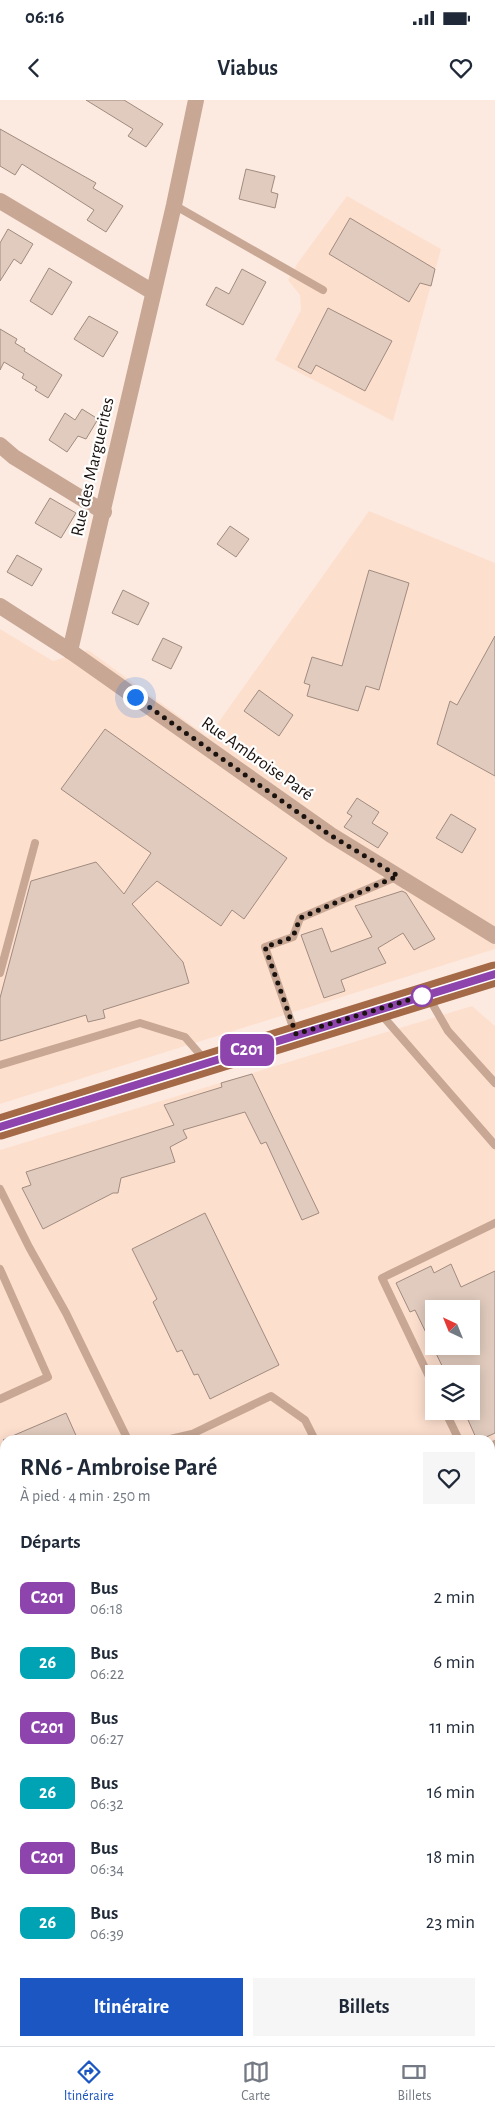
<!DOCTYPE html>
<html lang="fr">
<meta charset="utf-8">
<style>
:root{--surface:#fff;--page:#f6f6f7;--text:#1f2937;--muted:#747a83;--line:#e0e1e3;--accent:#1c56c2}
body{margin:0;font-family:"Alegreya Sans",sans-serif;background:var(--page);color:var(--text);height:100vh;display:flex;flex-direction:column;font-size:19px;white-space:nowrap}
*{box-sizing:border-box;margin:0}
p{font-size:16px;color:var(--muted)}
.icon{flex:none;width:28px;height:28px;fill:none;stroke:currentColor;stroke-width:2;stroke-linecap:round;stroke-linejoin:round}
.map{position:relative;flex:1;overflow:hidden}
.drawer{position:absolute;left:0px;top:1335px;width:495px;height:611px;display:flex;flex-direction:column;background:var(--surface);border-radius:15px 15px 0 0;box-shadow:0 2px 12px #0003}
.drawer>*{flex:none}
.badge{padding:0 10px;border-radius:8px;font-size:18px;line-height:32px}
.needle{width:32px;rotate:317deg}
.fabs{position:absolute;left:425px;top:1200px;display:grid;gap:10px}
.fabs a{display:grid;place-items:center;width:55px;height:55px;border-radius:0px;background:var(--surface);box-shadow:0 2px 12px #0003;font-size:25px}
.you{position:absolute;width:25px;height:25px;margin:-12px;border:4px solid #fff;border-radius:50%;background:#1a73e8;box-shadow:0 0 0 8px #1a73e833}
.map>.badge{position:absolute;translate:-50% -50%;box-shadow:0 0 0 2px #fff}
h2{padding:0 20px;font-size:19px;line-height:45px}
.round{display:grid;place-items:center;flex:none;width:52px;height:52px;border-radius:0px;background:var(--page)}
.summary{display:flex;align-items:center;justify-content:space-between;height:85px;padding:0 20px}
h1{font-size:24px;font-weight:700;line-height:38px}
.button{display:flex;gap:10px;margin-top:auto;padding:10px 20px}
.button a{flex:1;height:58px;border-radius:0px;background:var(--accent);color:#fff;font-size:20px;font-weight:700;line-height:58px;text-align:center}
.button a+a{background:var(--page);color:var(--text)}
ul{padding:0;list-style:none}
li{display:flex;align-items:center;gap:15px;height:65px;padding:0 20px}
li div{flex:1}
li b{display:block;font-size:19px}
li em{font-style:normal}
li .badge{min-width:55px;font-weight:700;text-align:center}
.status{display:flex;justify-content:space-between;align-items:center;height:35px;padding:0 25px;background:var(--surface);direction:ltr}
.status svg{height:14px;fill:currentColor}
header{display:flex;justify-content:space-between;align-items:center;height:65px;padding:0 20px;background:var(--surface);font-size:22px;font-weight:700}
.dock{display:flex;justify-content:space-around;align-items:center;height:70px;border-top:1px solid var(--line);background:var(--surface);font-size:14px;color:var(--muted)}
.dock a{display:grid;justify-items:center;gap:2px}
.dock .current{color:var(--accent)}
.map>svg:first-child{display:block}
</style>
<div class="status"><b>06:16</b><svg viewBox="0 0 49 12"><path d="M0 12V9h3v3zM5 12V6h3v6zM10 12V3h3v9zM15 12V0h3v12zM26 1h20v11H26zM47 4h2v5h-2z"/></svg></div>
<header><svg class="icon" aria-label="back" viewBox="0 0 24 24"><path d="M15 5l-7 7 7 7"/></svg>Viabus<svg class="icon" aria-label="heart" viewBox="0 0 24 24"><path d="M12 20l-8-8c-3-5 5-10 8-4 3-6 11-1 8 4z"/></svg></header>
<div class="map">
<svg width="495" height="1946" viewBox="0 0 495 1946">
<rect width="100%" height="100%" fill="#fceae0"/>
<!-- built -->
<g fill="#fddfce" fill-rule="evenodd">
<path d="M347,96l94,53 -48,172 -118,-61 26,-50 -1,-15 -12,-15 9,-16z"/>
<path d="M369,411l126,52v386l-495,155v-475l53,32 35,-11 120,87z"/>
<path d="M472,906l23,20v451l-5,2v-39h-485v601h206l2,5h-213v-896zM434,1209h37v37h-37zM434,1274h37v37h-37z"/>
</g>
<!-- green -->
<path fill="#f3af87" d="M5,1477v51l-5,-12v-37z"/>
<!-- building -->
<g fill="#e1cbbe" stroke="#a08b7f" fill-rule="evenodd">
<path d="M86,0h38l39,24 -17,23 -18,-11 5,-7z"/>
<path d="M0,29l96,54 -3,5 30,18 -17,26 -19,-12 7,-10 -72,-46 -7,11 -15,-9z"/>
<path d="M246,69l29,7 -4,16 7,2 -3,14 -36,-9z"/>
<path d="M350,118l85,51 -4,17 -11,-3 -11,19 -80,-48z"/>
<path d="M8,129l25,15 -12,20 -7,-5 -14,22v-38z"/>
<path d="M49,168l23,14 -20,33 -22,-14z"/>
<path d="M242,169l24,13 -23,43 -37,-20 10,-18 13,7z"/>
<path d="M328,208l64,33 -27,50 -49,-26 -5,9 -13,-7z"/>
<path d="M89,216l29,16 -15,25 -29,-18z"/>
<path d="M0,229l17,10 -2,4 10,6 -1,2 38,24 -14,23 -13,-8 2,-3 -15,-9 2,-4 -20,-12 -4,8z"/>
<path d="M82,309l16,10 -12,20 -8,-3 -11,16 -18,-12 16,-27 10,7z"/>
<path d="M50,398l26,15 -15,25 -26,-15z"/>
<path d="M230,426l19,13 -13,18 -19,-13z"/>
<path d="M17,455l25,14 -10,17 -25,-14z"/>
<path d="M369,470l40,13 -30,107 -13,-4 -8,25 -51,-15 3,-11 -6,-2 8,-26 30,9z"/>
<path d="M123,490l26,13 -11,22 -26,-12z"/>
<path d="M495,536v140l-58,-32 13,-43 7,4z"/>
<path d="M163,538l19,9 -11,22 -19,-9z"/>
<path d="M259,590l34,25 -14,21 -35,-25z"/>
<path d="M105,629l182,129 -43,61 -12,-9 -11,16 -64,-45 -25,23 51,58 6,21 -86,27 2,8 -17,4 -2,-7 -86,26v-43l31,-117 65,-19 28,32 27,-41 -90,-64z"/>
<path d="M357,698l22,14 -7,11 16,10 -10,15 -34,-21 8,-11 -5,-3z"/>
<path d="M451,714l25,15 -14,24 -26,-15z"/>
<path d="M402,791l4,2 29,46 -21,11 -11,-17 -25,15 8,15 -45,17 4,11 -21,7 -23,-63 21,-7 9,24 41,-15 -17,-31z"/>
<path d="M252,974l67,139 -17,7 -36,-78 -5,2 -16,-32 -62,18 4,8 -17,9 5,15 -54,16 -3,15h-5l-70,36 -21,-41 9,-3 -5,-13 148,-47 -10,-20 58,-18 -1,-4z"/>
<path d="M205,1113l74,152 -69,34 -12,-25 -4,1 -12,-25 -5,2 -24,-50 4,-3 -25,-50z"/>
<path d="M451,1164l10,23 34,-16v162l-15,7h-3l-13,-29h7v-37h-25l-31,-64 -5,2 -14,-29 35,-17 3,7zM434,1209h37v37h-37z"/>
<path d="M66,1313l12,27h-75z"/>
</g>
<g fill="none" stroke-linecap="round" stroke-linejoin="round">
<!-- lane -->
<g stroke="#c8a794" stroke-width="8">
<path d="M174,105l149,85"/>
<path d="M0,873l35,-130"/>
<path d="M429,898l19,33 47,52"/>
<path d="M380,913l115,132"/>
<path d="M295,933l-30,-86 28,-10 7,-19 98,-42"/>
<path d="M0,965l140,-42 45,14 19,22"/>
<path d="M0,1089l29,58 37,66 62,127"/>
<path d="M0,1169l48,108 -48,22"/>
<path d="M434,1287l-52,-109 113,-55"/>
<path d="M445,1311l14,29"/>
<path d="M166,1340l26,-6 79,-38 34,24 10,20"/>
<path d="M490,1347l5,-3"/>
</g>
<!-- street -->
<g stroke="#c8a794" stroke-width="16">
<path d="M0,101l153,91"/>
<path d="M0,345l14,12 90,55"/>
<path d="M0,506l70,45 261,184 164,101"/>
<path d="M70,551l104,-446 22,-105"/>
<path d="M490,1569l5,-3"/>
<path d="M490,1744l5,11"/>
<path d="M234,1941l2,5"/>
</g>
<!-- primary -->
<path stroke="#a46a47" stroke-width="25" d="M0,1027l495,-153"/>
</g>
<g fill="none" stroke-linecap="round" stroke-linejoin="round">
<!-- line casing -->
<g stroke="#fff" stroke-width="11">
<path id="line" d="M0,1027l495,-153"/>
</g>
<!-- line -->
<use href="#line" stroke="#8e44ad" stroke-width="8"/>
<!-- walk -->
<path stroke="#1a120e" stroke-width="5" stroke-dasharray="0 9" d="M135,597l195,138 68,41 -98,42 -7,19 -28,10 31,87 126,-38"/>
</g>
<!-- markers -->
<circle fill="#fff" stroke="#8e44ad" stroke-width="2.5" cx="422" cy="896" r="10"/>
<g text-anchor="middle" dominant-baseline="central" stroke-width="4.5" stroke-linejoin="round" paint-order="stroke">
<!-- street labels -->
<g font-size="18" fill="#1a120e" stroke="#fff">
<text transform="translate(93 367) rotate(-77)">Rue des Marguerites</text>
<text transform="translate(257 659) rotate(35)">Rue Ambroise Paré</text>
</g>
</g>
</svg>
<div class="fabs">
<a><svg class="needle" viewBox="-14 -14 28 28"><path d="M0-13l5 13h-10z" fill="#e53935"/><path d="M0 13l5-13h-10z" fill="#747a83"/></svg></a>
<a><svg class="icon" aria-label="layers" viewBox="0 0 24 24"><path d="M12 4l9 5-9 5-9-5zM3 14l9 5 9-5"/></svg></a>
</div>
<div class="you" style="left:135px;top:597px"></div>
<b class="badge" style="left:247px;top:950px;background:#8e44ad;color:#fff">C201</b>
<section class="drawer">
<div class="summary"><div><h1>RN6 - Ambroise Paré</h1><p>À pied · 4 min · 250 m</p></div><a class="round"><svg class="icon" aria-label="heart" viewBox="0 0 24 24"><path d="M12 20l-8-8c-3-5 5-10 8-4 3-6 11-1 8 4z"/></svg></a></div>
<h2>Départs</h2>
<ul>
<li><span class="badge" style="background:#8e44ad;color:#fff">C201</span><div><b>Bus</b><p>06:18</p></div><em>2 min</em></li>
<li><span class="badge" style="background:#00a3b4;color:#fff">26</span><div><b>Bus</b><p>06:22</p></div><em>6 min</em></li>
<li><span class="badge" style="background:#8e44ad;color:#fff">C201</span><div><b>Bus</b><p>06:27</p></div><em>11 min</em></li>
<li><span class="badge" style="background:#00a3b4;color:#fff">26</span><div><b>Bus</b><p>06:32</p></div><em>16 min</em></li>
<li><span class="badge" style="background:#8e44ad;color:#fff">C201</span><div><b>Bus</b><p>06:34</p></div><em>18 min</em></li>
<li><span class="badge" style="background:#00a3b4;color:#fff">26</span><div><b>Bus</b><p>06:39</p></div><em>23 min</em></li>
</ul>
<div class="button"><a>Itinéraire</a><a>Billets</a></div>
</section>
</div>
<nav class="dock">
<a class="current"><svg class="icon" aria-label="directions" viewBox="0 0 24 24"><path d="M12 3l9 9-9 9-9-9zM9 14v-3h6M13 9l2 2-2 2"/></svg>Itinéraire</a>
<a><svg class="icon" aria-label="map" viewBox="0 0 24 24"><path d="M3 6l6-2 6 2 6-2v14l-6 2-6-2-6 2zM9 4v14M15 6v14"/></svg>Carte</a>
<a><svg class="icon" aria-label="tickets" viewBox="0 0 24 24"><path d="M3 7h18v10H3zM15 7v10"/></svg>Billets</a>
</nav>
